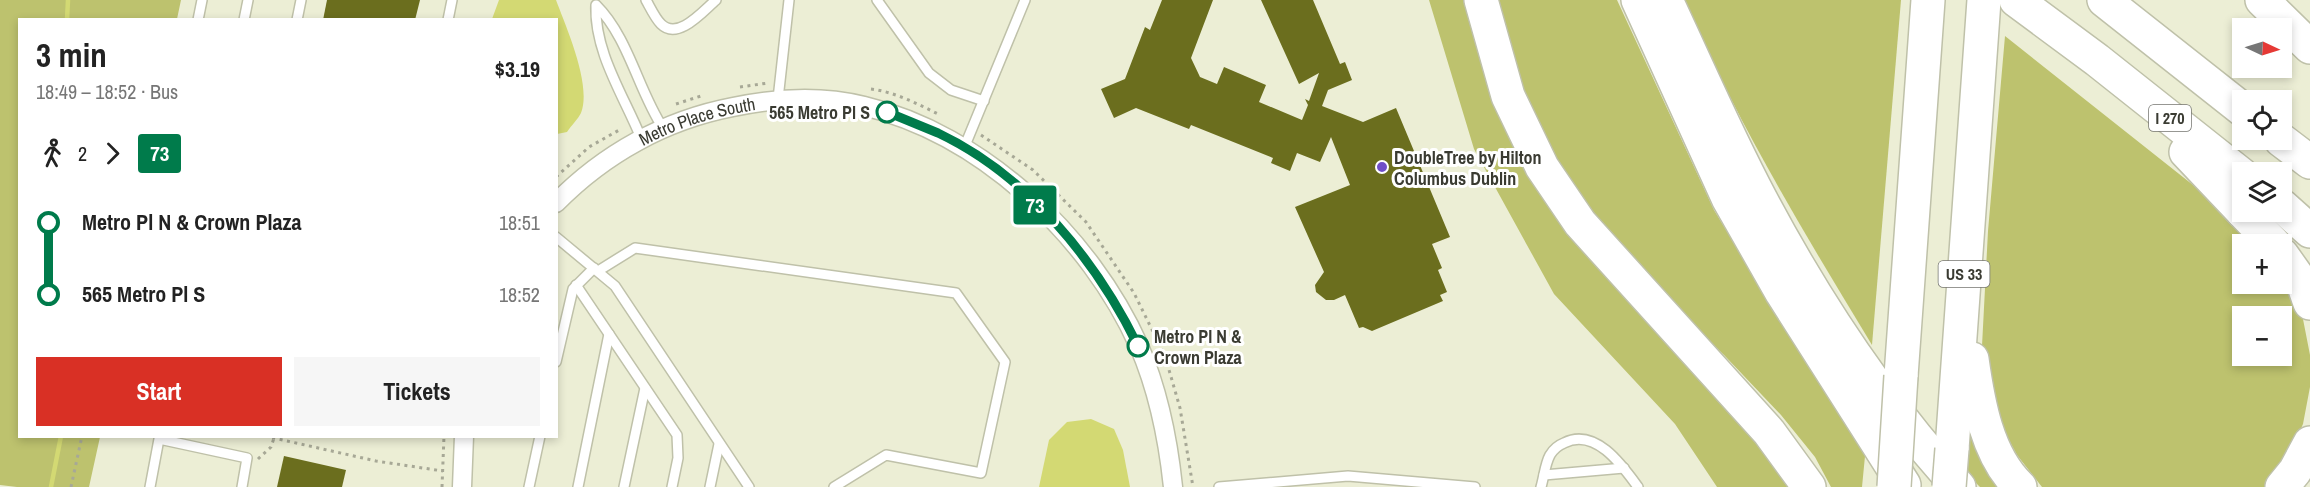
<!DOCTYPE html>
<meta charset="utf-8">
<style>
:root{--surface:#fff;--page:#f6f6f6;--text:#222;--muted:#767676;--accent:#d93025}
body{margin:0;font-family:"Archivo Narrow",sans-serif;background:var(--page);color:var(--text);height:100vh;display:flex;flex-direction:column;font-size:22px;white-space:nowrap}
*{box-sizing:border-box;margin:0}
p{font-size:20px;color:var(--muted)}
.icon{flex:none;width:33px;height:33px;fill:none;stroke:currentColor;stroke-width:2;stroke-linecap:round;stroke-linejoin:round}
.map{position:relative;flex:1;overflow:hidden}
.sheet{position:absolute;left:18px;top:18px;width:540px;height:420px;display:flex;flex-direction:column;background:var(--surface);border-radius:0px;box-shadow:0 3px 9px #0003}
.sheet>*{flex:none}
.badge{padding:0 12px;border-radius:4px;font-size:21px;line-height:39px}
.needle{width:39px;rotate:94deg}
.buttons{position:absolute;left:2232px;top:18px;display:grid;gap:12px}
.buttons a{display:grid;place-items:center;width:60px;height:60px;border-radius:0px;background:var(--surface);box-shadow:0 3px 9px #0003;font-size:30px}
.map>.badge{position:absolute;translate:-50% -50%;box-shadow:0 0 0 3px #fff}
.legs{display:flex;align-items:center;gap:9px;height:66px;padding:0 18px;font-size:20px}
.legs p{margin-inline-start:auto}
.headline{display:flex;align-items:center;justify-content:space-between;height:102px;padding:0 18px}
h1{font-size:33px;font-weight:700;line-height:45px}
.action{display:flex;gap:12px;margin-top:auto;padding:12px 18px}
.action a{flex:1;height:69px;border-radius:0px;background:var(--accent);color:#fff;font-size:24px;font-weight:700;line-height:69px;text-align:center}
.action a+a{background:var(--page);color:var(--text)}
ul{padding:0 18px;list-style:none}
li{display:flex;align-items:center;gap:21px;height:72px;font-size:22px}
li i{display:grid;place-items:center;width:9px;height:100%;margin:0 8px;background:currentColor}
li i::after{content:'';width:15px;height:15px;margin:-8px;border:4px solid;border-radius:50%;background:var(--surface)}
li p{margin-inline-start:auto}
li:first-child i{background:linear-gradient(#0000 50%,currentColor 0)}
li:last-child i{background:linear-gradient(currentColor 50%,#0000 0)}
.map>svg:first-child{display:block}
</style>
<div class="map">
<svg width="2310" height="487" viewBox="0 0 2310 487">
<rect width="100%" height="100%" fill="#eceed5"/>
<!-- green -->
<g fill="#bdc26e" fill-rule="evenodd">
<path d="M0,0h181l-4,19 -157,1v416l80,1 -11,50h-72l-17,-2z"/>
<path d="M1429,0h42l55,153 242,295 26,39h-77l-42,-63 -121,-130 -80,-145z"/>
<path d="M1495,0h122l97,210 151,246 -3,31h-31l-16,-30 -34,-42 -57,-60 -116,-110 -58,-89 -34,-80z"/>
<path d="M1684,0h217l-29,345c-68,-112 -136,-225 -188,-345z"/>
<path d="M2005,36l188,149 61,59h-12v40h40v-6l20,36 8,41v32l-7,37 -21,46 -17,17h-223l-25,-32 -22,-41 -13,-68 6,-115zM2242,316h40v40h-40z"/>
<path d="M1971,409l38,78h-29l-14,-14z"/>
</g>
<!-- water -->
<g fill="#d3d973">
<path d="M499,0h57c10,27 36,85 25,113 -3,6 -10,13 -14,19l-10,2 -1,-114 -64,-1z"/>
<path d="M1091,419l23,10 9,21 7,37h-91l10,-47 18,-18z"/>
</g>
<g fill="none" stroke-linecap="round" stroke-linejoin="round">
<!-- stream -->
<g stroke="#d3d973" stroke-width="4.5">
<path d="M67,20l1,-20"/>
<path d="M51,487l10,-51"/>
</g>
</g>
<!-- building -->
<g fill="#6b6e1e">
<path d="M327,0h93l-5,20h-92z"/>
<path d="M1162,0h51l-22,58 9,19 17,7 7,-17 42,18 -7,17 43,18 6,-15 -3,-6 4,2 10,-28 -20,11 -38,-84h52l27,64 5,-2 7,18 -24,10 -6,16 41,16 33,-14 54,129 -18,7 10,24 -4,2 9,22 -7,3 3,6 -71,30 -9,-4 -4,1 -14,-33 -11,5h-8l-10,-8 -1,-7 9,-13 -29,-65 55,-22 -19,-48 -11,25 -23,-9 -7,18 -19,-8 2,-5 -82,-33 -2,4 -53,-21 -22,10 -13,-29 24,-10 20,-52 5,3z"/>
<path d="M284,456l62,14 -4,17h-65z"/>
</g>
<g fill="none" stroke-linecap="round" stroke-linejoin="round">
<!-- lane casing -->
<g stroke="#bfc1a9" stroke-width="12">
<g id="lane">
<path d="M646,0c4,7 9,18 15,24 17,17 42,-13 55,-24"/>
<path d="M877,0l52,73 22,17 33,11"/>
<path d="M198,20l4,-20"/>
<path d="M244,20l4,-20"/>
<path d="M297,20l4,-20"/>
<path d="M448,20l4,-20"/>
<path d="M778,99l11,-99"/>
<path d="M641,138c-17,-42 -47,-86 -45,-133 33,33 42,85 67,123"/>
<path d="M964,148l61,-148"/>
<path d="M556,237l59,49 134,201"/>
<path d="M598,271l37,-23 321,45 49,69 -24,111 -95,-18 -52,32"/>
<path d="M576,285l101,150 1,23 -6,29"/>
<path d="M556,362l17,-73 21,-21"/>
<path d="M1544,475l80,-7"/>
<path d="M150,487l9,-48 88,19 -5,29"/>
<path d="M529,487l11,-51"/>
<path d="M578,487l31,-153"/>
<path d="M624,487l21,-99"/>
<path d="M710,487l9,-43"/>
<path d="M1219,487l129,-11 127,11"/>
<path d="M1541,487c3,-10 4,-23 9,-32 3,-5 9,-10 14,-12 31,-16 58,22 74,44"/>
</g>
</g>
<!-- street casing -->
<g stroke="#bfc1a9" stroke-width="21">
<g id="street">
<path id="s1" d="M556,203c48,-49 109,-83 177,-96 43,-9 87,-12 131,-1 118,28 226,130 275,240 19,44 29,93 34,141"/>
<path d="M462,487l2,-51"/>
</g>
</g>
<!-- highway casing -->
<g stroke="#bfc1a9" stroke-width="36">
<g id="highway">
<path d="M1481,0l27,96 34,71 38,56 189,209 40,55"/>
<path d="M1638,0l90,198 54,95 122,192"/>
<path d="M1666,0c31,66 60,134 94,198 55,104 120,202 199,289"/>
<path d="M2016,0l81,60 145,115"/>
<path d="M2104,0l138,109"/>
<path d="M2262,0l48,47"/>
<path d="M2281,140l29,22"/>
<path d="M2186,152l56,59"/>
<path d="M2282,206l28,25"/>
<path d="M2243,212l31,32"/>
<path d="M2282,255l22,31 6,17"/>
<path d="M1972,359c6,43 15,97 48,128"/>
<path d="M1901,376l27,-376"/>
<path d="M1952,449l32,-449"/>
<path d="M2282,487l13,-16 15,-28"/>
</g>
</g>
<!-- path -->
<g stroke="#a7a896" stroke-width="3" stroke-dasharray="3 4.5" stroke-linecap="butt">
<path d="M740,87l28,-4"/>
<path d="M871,89c24,3 47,15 69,26"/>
<path d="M676,104l25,-8"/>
<path d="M981,135l52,35 53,52 48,71 31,63 15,52 13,79"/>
<path d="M556,177l33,-30 32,-18"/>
<path d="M265,436l111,25 67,10"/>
<path d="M258,459l13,-12 3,-9"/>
<path d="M71,487l11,-51"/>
<path d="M442,487l2,-51"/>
</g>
<!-- lane -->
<use href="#lane" stroke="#fff" stroke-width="9"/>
<!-- street -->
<use href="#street" stroke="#fff" stroke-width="18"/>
<!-- highway -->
<use href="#highway" stroke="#fff" stroke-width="33"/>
<!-- highway-bridge casing -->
<g stroke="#bfc1a9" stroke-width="36" stroke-linecap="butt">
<g id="highway-bridge">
<path d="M1894,487l7,-111"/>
<path d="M1949,487l3,-38"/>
</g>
</g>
<!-- highway-bridge -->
<use href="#highway-bridge" stroke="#fff" stroke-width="33"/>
</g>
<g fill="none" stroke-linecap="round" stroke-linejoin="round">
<!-- line-1 casing -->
<g stroke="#fff" stroke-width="14">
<path id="line-1" d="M887,112c17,7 34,14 51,21 89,42 158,127 200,213"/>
</g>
<!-- line-1 -->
<use href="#line-1" stroke="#007b4b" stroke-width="9"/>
</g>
<!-- markers -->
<g fill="#fff" stroke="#007b4b" stroke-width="3">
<circle cx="887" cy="112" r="10"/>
<circle cx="1138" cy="346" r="10"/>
</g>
<circle fill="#6f4ec8" stroke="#fff" stroke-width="2" cx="1382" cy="167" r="6"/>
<g text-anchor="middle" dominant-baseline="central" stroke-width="6" stroke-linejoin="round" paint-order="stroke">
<!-- shield labels -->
<g fill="#fff" stroke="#757670" stroke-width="1.5">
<rect x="2149" y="105" width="42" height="26" rx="4.5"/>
<rect x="1938.5" y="261" width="51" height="26" rx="4.5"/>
</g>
<g font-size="16" font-weight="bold" fill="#3a3b32">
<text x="2170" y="118">I 270</text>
<text x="1964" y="274">US 33</text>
</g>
<!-- stop labels -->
<g font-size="18" font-weight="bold" fill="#3a3b32" stroke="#fff" text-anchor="end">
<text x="870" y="112">565 Metro Pl S</text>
<text x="1154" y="336" text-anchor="start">Metro Pl N &amp;<tspan x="1154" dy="21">Crown Plaza</tspan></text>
</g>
<!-- street labels -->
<g font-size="18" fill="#3a3b32" stroke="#fff">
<text stroke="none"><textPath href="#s1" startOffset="166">Metro Place South</textPath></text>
</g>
<!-- poi labels -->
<g font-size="18" font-weight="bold" fill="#3a3b32" stroke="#fff" text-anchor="start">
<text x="1394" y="157">DoubleTree by Hilton<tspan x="1394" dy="21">Columbus Dublin</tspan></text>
</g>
</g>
</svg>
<div class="buttons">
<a><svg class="needle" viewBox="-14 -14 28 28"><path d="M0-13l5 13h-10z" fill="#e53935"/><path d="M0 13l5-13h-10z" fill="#767676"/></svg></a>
<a><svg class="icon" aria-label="locate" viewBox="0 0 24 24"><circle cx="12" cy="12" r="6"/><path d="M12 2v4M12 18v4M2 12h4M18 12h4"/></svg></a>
<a><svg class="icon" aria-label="layers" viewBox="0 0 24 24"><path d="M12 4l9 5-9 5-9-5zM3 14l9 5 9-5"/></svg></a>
<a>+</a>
<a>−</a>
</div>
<b class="badge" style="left:1035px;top:205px;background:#007b4b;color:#fff">73</b>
<section class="sheet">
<div class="headline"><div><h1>3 min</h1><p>18:49 – 18:52 · Bus</p></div><b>$3.19</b></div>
<div class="legs"><svg class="icon" aria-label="walk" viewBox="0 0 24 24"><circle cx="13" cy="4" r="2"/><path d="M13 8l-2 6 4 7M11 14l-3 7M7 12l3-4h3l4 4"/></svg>2<svg class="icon" aria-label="forward" viewBox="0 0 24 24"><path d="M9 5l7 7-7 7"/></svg><b class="badge" style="background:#007b4b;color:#fff">73</b></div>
<ul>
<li><i style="color:#007b4b"></i><b>Metro Pl N &amp; Crown Plaza</b><p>18:51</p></li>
<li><i style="color:#007b4b"></i><b>565 Metro Pl S</b><p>18:52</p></li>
</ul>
<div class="action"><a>Start</a><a>Tickets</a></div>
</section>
</div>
